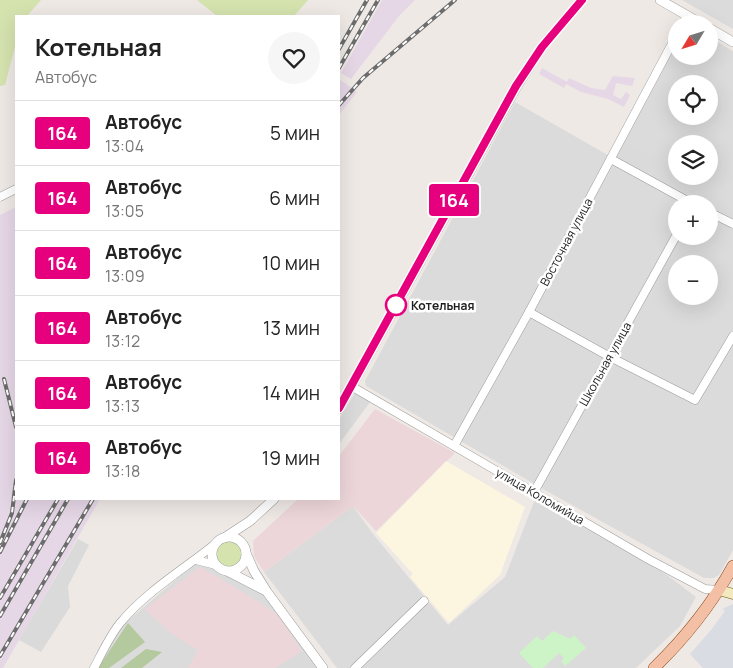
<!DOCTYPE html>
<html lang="ru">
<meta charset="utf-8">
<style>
:root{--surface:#fff;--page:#f6f6f6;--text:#222;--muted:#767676;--line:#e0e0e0}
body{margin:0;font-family:Manrope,sans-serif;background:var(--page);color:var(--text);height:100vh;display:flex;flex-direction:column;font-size:19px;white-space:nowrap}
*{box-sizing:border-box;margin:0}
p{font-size:16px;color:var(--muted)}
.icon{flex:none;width:28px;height:28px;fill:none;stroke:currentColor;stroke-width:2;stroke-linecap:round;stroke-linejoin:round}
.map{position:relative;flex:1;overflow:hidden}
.panel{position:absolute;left:15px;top:15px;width:325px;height:485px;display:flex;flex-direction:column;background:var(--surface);border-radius:0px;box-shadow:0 5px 20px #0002}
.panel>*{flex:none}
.badge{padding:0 10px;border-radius:4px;font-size:18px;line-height:32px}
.needle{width:32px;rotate:232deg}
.fabs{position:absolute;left:668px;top:15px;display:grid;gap:10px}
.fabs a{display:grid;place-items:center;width:50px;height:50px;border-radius:50%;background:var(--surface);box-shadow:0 5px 20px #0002;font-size:25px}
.map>.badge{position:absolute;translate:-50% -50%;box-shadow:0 0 0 2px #fff}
.round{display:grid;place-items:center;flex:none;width:52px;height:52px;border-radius:26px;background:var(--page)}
.head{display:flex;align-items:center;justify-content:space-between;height:85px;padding:0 20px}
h1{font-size:24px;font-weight:700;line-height:38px}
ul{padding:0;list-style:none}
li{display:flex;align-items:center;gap:15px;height:65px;padding:0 20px;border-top:1px solid var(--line)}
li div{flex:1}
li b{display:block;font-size:19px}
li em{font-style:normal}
li .badge{min-width:55px;font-weight:700;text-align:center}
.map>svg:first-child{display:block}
</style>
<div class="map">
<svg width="733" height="668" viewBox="0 0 733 668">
<rect width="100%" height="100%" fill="#eee9e5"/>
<!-- residential -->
<g fill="#dcdbdb" fill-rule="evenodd">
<path d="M682,0h51v29z"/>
<path d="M709,37l24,14v499l-14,25 -6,3h-9l-161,-89 -177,-103 -1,-5 150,-279 98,56 63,-117v15h33zM676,84h33v32h-33zM676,144h33v32h-33zM676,204h33v32h-33zM676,264h33v32h-33z"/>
<path d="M537,494l130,81 29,22 -16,29 -44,42h-299l-73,-96 89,-66 20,28 75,91 57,-48z"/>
<path d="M200,559l71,39 48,70h-222l20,-38z"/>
</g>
<!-- commercial -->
<g fill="#edd6da">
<path d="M375,409l80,44 -79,78 -23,-25 -89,66 -10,-16 -1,-15 45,-42h41v-43z"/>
<path d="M200,567l43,25 34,22 25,37 -27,17h-87l10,-18 -26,-16 -27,-25z"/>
</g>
<!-- industrial -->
<g fill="#e6d7e6">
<path d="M382,0h33l-16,16 -48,63 -10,-6z"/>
<path d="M542,68l25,14 2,-4 22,10 14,2 8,-14 22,2 -3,8 -16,-3 -3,12 8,4 5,-7 4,3 -6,12 -16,-8 -27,-7 -15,-8 -2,4 -25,-14z"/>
<path d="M339,79l18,13 -18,23z"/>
<path d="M16,207v292h84l-97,169h-3v-453z"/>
</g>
<!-- education -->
<path fill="#fcf5e0" d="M446,461l79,46 -25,68 -51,48 -39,-46 3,-3 -37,-41z"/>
<!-- grass -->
<g fill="#d5e3af">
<path d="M0,0h41l-14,16h-11v27l-11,42 -5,1z"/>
<path d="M197,0h111l-14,16h-77z"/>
<circle cx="229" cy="554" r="14"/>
</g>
<!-- forest -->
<g fill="#b4c99d">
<path d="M128,623l17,19 -36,26h-11z"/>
<path d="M146,649l16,3 -20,16h-21z"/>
</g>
<!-- park -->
<path fill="#cdf4c6" d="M553,631l17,8 4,-4 12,13 -21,18 -4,-5 3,-3 -5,-5 -16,15h-10l-14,-15 18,-17 5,5z"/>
<!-- parking -->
<g fill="#dadada">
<path d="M675,51l1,1v4h9l10,6 -7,15 -22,-11z"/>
<path d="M623,141l33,19 -10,17 -33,-19z"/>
<path d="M355,393l15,9 -31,42v-24z"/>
<path d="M78,539l11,6 -21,41 2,21 -29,45 -22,-12z"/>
<path d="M302,652l11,16h-37z"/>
</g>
<!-- plaza -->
<path fill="#d9dce3" d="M733,604v64h-30l-13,-14 21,-24 14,-19 -2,-1 1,-2z"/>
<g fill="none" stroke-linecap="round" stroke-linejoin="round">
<!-- minor casing -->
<g stroke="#9b9b9b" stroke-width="9">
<g id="minor">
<path d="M683,24l4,-9"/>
<path d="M611,159l82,45"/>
<path d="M0,197l16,-8"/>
<path d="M709,212l24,12"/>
<path d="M529,312l81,45 85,43 38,-64"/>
<path d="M351,386l297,173 57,30 14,1"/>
<path d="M454,446l75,-134 147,-276"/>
<path d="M534,492l142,-256"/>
<path d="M196,560l20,5"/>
<path d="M94,668c8,-15 16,-33 27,-46 26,-31 63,-53 94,-78"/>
<path d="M355,668l69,-67"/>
</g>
</g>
<!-- tertiary casing -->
<g stroke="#9b9b9b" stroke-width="10">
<g id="tertiary">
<path d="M660,0l42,24"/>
<path d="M709,28l24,14"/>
<path d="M339,409l178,-323 25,-39 40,-47"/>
<circle cx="229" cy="554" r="17"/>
<path d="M224,538l26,-17 24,-22"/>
<path d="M246,553l8,18 13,21 56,76"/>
<path d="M227,571l37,19"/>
</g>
</g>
<!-- secondary casing -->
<g stroke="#6a5f0f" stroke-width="11">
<path id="secondary" d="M719,590l14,4"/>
</g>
<!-- primary casing -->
<g stroke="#89440e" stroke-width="12">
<path id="primary" d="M654,668c31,-30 58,-64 79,-102"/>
</g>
<!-- minor -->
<use href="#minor" stroke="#fff" stroke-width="8"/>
<!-- tertiary -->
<use href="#tertiary" stroke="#fff" stroke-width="9"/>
<!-- secondary -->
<use href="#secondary" stroke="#f3e9be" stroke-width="10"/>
<!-- primary -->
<use href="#primary" stroke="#f3bfa5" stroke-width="11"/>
<!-- rail casing -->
<g stroke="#6c6c6c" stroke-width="4">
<g id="rail">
<path d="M339,49l28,-49"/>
<path d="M339,68l39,-68"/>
<path d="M339,105l24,-27 92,-78"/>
<path d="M4,379l12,48"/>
<path d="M0,543l12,-30 4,-33"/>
<path d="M0,552l27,-53"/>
<path d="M0,598l58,-99"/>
<path d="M0,616l68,-117"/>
<path d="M0,656l93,-157"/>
</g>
</g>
<!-- rail -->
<use href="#rail" stroke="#fff" stroke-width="2" stroke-dasharray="5.5" stroke-linecap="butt"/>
</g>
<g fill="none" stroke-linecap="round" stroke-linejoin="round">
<!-- line casing -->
<g stroke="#fff" stroke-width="11">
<path id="line" d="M339,408l177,-322 26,-39 40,-47"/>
</g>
<!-- line -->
<use href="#line" stroke="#e6007e" stroke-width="8"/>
</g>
<!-- markers -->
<circle fill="#fff" stroke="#e6007e" stroke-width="2.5" cx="396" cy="305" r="10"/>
<g text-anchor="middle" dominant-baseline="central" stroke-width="5" stroke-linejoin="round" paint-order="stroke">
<!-- street labels -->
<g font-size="12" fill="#1e1e1e" stroke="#fff">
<text transform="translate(566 242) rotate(-62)">Восточная улица</text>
<text transform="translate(605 364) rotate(-61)">Школьная улица</text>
<text transform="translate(540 496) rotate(30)">улица Коломийца</text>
</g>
<!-- stop labels -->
<g font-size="12" font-weight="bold" fill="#1e1e1e" stroke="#fff" text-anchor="start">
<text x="411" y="305">Котельная</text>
</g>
</g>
</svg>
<div class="fabs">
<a><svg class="needle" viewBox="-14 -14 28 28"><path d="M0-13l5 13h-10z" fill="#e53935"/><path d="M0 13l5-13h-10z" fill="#767676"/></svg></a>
<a><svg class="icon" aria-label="locate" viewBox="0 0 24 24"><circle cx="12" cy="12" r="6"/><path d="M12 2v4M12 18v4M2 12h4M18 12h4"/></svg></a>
<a><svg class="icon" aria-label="layers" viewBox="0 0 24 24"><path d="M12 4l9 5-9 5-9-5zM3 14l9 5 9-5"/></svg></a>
<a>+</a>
<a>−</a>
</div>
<b class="badge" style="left:454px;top:200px;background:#e6007e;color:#fff">164</b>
<section class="panel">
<div class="head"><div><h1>Котельная</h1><p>Автобус</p></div><a class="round"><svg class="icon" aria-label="heart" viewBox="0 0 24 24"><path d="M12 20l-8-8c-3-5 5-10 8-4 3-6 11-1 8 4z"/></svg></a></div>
<ul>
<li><span class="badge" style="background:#e6007e;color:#fff">164</span><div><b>Автобус</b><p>13:04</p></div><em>5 мин</em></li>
<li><span class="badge" style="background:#e6007e;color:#fff">164</span><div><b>Автобус</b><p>13:05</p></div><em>6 мин</em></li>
<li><span class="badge" style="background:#e6007e;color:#fff">164</span><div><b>Автобус</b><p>13:09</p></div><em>10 мин</em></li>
<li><span class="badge" style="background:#e6007e;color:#fff">164</span><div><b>Автобус</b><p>13:12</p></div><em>13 мин</em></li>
<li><span class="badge" style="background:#e6007e;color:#fff">164</span><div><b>Автобус</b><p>13:13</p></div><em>14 мин</em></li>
<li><span class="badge" style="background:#e6007e;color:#fff">164</span><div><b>Автобус</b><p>13:18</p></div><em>19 мин</em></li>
</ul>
</section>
</div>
